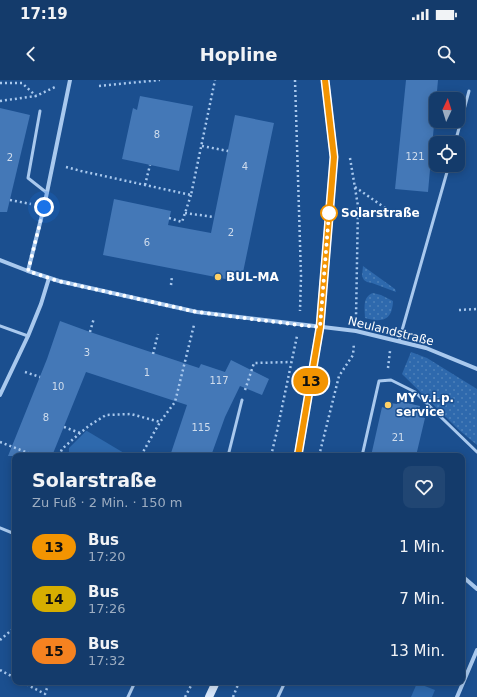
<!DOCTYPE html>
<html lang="de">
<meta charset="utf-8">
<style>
:root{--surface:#143b6b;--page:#214673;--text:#f1f3f6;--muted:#9dadc1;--line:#33557e}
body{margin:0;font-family:"DejaVu Sans",sans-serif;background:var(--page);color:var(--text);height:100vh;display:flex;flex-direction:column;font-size:15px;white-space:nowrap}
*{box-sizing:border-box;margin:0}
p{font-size:13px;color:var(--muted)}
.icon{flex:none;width:22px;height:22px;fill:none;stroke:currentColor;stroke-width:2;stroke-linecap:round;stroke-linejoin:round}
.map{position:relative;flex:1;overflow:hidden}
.panel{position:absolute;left:12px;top:373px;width:453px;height:232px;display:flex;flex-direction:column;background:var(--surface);border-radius:8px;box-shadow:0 2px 10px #0003,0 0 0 1px var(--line)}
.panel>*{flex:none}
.badge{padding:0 8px;border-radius:13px;font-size:14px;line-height:26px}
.needle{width:26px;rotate:4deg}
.buttons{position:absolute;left:429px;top:12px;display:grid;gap:8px}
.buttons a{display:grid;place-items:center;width:36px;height:36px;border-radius:8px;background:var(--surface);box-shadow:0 2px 10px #0003,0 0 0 1px var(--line);font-size:20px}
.you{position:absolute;width:20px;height:20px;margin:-10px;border:3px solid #fff;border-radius:50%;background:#1a73e8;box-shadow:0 0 0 6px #1a73e833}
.map>.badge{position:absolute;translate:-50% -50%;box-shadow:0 0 0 2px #fff}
.round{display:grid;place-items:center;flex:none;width:42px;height:42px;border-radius:8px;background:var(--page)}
.head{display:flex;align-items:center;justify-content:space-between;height:68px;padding:0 20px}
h1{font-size:19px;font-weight:800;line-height:30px}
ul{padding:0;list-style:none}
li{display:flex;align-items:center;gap:12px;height:52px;padding:0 20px}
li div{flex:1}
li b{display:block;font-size:15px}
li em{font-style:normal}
li .badge{min-width:44px;font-weight:700;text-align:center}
.status{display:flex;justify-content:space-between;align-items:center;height:28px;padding:0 20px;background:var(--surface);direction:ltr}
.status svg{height:11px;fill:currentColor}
header{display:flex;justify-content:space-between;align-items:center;height:52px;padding:0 20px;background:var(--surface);font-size:18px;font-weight:800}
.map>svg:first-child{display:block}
</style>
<div class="status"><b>17:19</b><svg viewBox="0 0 49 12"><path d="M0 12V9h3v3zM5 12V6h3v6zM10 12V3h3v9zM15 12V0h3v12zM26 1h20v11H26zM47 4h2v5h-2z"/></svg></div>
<header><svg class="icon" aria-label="back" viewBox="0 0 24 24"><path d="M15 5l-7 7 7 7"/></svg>Hopline<svg class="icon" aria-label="search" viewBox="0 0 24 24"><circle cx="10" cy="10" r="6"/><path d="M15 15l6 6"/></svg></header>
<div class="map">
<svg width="477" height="617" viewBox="0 0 477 617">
<defs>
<pattern id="grass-dots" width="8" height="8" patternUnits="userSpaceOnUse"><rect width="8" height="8" fill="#2e69ad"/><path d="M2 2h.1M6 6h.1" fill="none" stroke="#4d80b9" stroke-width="1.8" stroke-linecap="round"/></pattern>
</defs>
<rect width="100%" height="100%" fill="#1b4f8f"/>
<!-- grass -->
<g fill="url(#grass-dots)">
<path d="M363,186l32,23 1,3 -24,-9 -5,-1 -3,-2 -2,-4z"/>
<path d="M373,213l8,2 12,6c0,3 -1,10 -3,13 -5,9 -17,6 -25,4 0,-10 -3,-21 8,-25z"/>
<path d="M411,272l16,6 50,31v56l-18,-15 -57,-56z"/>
</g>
<!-- park -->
<g fill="#2e69ad">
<path d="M86,351h1l42,25h-60v-8z"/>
<path d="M417,603l18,7 -3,7h-21z"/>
</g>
<!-- building -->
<g fill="#4478b7">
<path d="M406,0h32l-10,112 -33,-3z"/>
<path d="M140,16l53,10 -14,65 -57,-12 11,-51 4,2z"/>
<path d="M0,28l30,7 -23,97h-7z"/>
<path d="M235,35l39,8 -33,159 -138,-27 11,-56 57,12 -3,14 43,8z"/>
<path d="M60,241l30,11 109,36 2,-4 24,8 6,-12 38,19 -7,16 -22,-9 -15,31 -14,39h-41l17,-51 -101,-33 -34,84h-44l39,-97z"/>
<path d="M398,321l22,5 -2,10 7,2 -9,38h-45l11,-49 6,2 2,-6 7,1z"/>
</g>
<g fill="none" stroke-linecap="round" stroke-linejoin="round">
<!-- path -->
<g stroke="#a9c9ee" stroke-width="2.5" stroke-dasharray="2 3" stroke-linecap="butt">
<path d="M295,0l6,196 -1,35"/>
<path d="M0,3h22l14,13"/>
<path d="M99,6l61,-6"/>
<path d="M0,21l36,-5 19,-9"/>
<path d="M202,66l26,5"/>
<path d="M350,78l8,48 -2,112"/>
<path d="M66,87l15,4 110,24 24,-115"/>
<path d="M145,105l5,-20"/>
<path d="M355,107l36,25"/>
<path d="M10,120l21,4"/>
<path d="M185,133l29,4"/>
<path d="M169,138l13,4 9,-27"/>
<path d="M171,205l1,-9"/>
<path d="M459,230l18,-1"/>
<path d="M90,252l4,-14"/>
<path d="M153,274l5,-20"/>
<path d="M388,288l2,-17"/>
<path d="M25,292l15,5"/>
<path d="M245,310l9,-27 37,-1"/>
<path d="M64,347l16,6"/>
<path d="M0,362l36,14"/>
<path d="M59,376l3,-7 18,-16 10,-8 16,-10 25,-1 29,8"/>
<path d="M143,376v-4l17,-30 15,-20 19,-77"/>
<path d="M271,376l6,-25 20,-95"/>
<path d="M319,376l20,-80 14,-21 1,-12"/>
<path d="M0,560l15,-13"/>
<path d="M0,590l15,8"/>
<path d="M22,602l23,12 4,-12"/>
<path d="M185,617l8,-15"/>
<path d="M233,617l6,-15"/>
</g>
<!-- service -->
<g stroke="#a9c9ee" stroke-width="3">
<path d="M40,31l-12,67 19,15"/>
<path d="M455,63l14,-52"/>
<path d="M0,246l28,10"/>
<path d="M399,261l50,-176"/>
<path d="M228,376l14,-56"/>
<path d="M362,376l17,-75 12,-1 24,12 62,60"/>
<path d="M0,448l15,6"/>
<path d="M128,617l7,-15"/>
<path d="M278,617l7,-15"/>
</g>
<!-- minor -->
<g stroke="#a9c9ee" stroke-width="4">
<path d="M0,180l28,11 31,10 138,31 159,19 70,17 51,21"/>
<path d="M28,191l16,-64 26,-127"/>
<path d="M0,315l28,-59 13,-32 8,-26"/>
<path d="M462,496l15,13"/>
<path d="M457,617l20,-47"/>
</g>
<!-- secondary -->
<g stroke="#d6e6fa" stroke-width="8">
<path d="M298,376l22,-129 14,-170 -9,-77"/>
<path d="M209,617l7,-15"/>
</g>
</g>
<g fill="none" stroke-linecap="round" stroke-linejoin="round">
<!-- line casing -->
<g stroke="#fff" stroke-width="9">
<path id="line" d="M298,376l22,-129 14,-170 -9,-77"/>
</g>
<!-- line -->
<use href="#line" stroke="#f39401" stroke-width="6"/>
<!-- walk -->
<path stroke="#fff" stroke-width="4" stroke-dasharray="0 7.2" d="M44,127l-16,64 30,10 139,31 102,13 21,2 9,-114"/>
</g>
<!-- markers -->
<circle fill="#fff" stroke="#f39401" stroke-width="2" cx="329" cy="133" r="8"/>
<g fill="#ffd166" stroke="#1b4f8f" stroke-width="1.5">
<circle cx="218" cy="197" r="4"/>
<circle cx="388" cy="325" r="4"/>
</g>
<g text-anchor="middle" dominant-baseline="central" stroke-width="3" stroke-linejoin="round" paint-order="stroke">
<!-- number labels -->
<g font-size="10" fill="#d0dded">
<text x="157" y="54">8</text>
<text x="415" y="76">121</text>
<text x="10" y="77">2</text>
<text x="245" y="86">4</text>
<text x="231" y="152">2</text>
<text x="147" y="162">6</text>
<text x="87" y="272">3</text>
<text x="147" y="292">1</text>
<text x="219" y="300">117</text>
<text x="58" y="306">10</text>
<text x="46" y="337">8</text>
<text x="201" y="347">115</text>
<text x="398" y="357">21</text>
</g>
<!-- stop labels -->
<g font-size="12" font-weight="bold" fill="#fff" stroke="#1b4f8f" text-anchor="start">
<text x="341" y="133">Solarstraße</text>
</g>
<!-- poi labels -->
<g font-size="12" font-weight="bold" fill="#fff" stroke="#1b4f8f" text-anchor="start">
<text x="226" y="197">BUL-MA</text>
<text x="396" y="318">MY v.i.p.<tspan x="396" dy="14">service</tspan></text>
</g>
<!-- street labels -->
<g font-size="12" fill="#fff" stroke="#1b4f8f">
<text transform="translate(391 251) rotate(14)">Neulandstraße</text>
</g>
</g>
</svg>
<div class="buttons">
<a><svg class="needle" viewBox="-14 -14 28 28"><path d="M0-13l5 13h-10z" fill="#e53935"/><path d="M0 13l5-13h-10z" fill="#9dadc1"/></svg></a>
<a><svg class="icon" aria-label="locate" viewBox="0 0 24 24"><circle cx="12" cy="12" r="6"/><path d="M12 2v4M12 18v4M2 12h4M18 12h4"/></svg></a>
</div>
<div class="you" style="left:44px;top:127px"></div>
<b class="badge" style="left:311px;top:301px;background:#f39401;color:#111">13</b>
<section class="panel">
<div class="head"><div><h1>Solarstraße</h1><p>Zu Fuß · 2 Min. · 150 m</p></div><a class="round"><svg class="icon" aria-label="heart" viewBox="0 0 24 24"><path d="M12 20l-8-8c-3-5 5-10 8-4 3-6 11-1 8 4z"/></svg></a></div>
<ul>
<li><span class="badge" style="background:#f39401;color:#111">13</span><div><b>Bus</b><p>17:20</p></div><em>1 Min.</em></li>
<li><span class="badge" style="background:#d6ae00;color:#111">14</span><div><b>Bus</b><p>17:26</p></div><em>7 Min.</em></li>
<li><span class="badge" style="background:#f58220;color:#111">15</span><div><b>Bus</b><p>17:32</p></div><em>13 Min.</em></li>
</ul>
</section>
</div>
